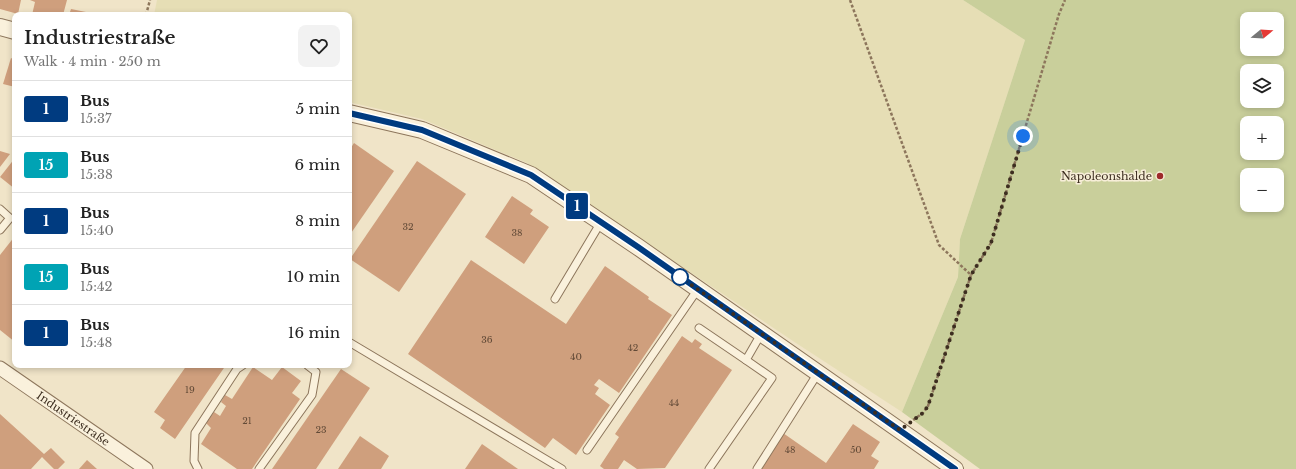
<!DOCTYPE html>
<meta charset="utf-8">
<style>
:root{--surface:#fff;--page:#f2f2f2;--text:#222;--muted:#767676;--line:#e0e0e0}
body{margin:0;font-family:"Libre Baskerville",serif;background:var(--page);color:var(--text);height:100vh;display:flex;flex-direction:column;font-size:15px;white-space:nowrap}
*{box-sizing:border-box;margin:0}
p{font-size:13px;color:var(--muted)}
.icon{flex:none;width:22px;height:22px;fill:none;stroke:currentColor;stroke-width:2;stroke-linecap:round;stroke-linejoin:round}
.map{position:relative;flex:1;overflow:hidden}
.sheet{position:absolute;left:12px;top:12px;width:340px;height:356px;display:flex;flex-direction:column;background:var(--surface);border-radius:8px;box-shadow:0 2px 6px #0003}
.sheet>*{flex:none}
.badge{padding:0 8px;border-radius:3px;font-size:14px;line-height:26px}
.needle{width:26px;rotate:72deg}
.controls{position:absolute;left:1240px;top:12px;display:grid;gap:8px}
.controls a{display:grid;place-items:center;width:44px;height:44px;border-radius:8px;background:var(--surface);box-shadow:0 2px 6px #0003;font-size:20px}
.you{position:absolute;width:20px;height:20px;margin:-10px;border:3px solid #fff;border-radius:50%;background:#1a73e8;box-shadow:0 0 0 6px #1a73e833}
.map>.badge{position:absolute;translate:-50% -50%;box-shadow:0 0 0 2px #fff}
.round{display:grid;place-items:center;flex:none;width:42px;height:42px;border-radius:8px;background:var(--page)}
.summary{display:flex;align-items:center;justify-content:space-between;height:68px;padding:0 12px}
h1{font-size:19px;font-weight:600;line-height:30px}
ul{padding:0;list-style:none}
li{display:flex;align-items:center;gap:12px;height:56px;padding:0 12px;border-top:1px solid var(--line)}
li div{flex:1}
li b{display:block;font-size:15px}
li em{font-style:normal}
li .badge{min-width:44px;font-weight:700;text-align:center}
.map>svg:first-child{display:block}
</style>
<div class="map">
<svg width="1296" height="469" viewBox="0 0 1296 469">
<rect width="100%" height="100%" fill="#f0e4c8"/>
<!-- farmland -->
<path fill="#e6deb5" d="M157,0h806l62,40 -65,199 -2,38 -56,135 -106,-69 -269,-180 -105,-44 -73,-17v-87h-195z"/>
<!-- green -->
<path fill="#c9cf9b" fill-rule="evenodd" d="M963,0h333v469h-316l-78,-57 56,-135 2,-38 65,-199zM1247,19h30v30h-30zM1247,71h30v30h-30zM1247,123h30v30h-30zM1247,175h30v30h-30z"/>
<!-- building -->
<g fill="#cf9f7d">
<path d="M0,0h21l-3,14 -18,-5z"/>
<path d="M30,0h37l-4,15h-31l3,-13z"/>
<path d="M71,9l15,3 -1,3h-16z"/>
<path d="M11,58l4,2v27l-12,-3z"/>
<path d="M354,143l40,28 -45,65v-85z"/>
<path d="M0,151l10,3 -10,13z"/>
<path d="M15,158v31l-15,-12z"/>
<path d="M417,161l49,33 -67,98 -49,-33z"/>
<path d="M512,196l21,14 -3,4 19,13 -25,37 -39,-27z"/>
<path d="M15,236v106l-15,-12v-75z"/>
<path d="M471,260l95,64 39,-58 44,31 -1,2 24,16 -53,78 -20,-14 -5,6 5,3 -4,6 15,11 -34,50 -23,-17 -8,10 -137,-94z"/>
<path d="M682,336l10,7 3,-4 7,5 -3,4 33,22 -67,98 -28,1 -13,-9 -6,9h-14l-4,-3 19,-29 -4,-3z"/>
<path d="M187,365h39l-51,74 -15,-11 5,-8 -11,-8z"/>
<path d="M253,367l19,13 10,-13 19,14 -9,12 8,6 -48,70h-15l-36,-25 10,-16 -5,-5 8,-11 6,4 6,-10 -5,-4 4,-7 7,4z"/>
<path d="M341,369l29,19 -54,81h-44z"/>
<path d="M0,414l44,40 7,-6 14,14 -7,7h-4l-12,-12 -11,12h-31z"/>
<path d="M853,424l27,18 -9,14 8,5 -5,8h-113l22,-36 43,30z"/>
<path d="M360,436l29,20 -8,13h-43z"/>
<path d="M482,444l36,25h-53z"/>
<path d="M87,460l10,9h-18z"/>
</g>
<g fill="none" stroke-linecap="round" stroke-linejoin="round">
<!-- service casing -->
<g stroke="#8d765c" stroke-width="9">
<g id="service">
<path d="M0,209l10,9 -10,12"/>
<path d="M555,299l46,-77"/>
<path d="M699,328l47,32"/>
<path d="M349,342l213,127"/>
<path d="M587,450l111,-161"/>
<path d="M198,469l-4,-8 1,-28 42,-64 6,-4"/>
<path d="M259,469l53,-74 4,-23 -9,-7"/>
<path d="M709,469l63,-91 -26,-18 15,-26"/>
<path d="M757,469l61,-96"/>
</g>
</g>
<!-- minor casing -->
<g stroke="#8d765c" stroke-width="15">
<g id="minor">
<path id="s1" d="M0,368l146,101"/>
</g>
</g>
<!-- tertiary casing -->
<g stroke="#8d765c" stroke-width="18">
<g id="tertiary">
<path d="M0,27l15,4"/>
<path d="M349,113l73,17 109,45 107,72 317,222"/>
</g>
</g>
<!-- path -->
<g stroke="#8d765c" stroke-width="2.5" stroke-dasharray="3 2" stroke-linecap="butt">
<path d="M850,0l89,245 32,30 -43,131 -5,7 -10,7"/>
<path d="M146,15l4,-15"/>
<path d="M971,275l20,-32 68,-229 6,-14"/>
</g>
<!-- service -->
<use href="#service" stroke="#faf1dc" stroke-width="7"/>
<!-- minor -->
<use href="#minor" stroke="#faf1dc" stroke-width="13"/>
<!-- tertiary -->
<use href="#tertiary" stroke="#faf1dc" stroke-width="16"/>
</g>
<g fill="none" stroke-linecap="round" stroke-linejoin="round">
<!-- line casing -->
<g stroke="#fff" stroke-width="9">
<path id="line" d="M349,113l73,17 109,45 107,72 317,222"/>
</g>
<!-- line -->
<use href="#line" stroke="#003b80" stroke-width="6"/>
<!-- walk -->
<path stroke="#3d2e20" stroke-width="4" stroke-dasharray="0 7.2" d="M680,277l220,153 23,-17 5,-7 43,-131 20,-32 32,-107"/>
</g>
<!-- markers -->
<circle fill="#9e2a2b" stroke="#f7eed8" stroke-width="1.5" cx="1160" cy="176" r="4"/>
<circle fill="#fff" stroke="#003b80" stroke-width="2" cx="680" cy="277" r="8"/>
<g text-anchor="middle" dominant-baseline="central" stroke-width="3" stroke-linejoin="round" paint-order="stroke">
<!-- number labels -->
<g font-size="9" fill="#624a37">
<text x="408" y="226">32</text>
<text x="517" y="232">38</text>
<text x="487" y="339">36</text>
<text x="633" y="347">42</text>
<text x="576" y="356">40</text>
<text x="190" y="389">19</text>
<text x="674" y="402">44</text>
<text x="247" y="420">21</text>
<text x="321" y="429">23</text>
<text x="790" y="449">48</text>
<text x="856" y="449">50</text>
</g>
<!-- poi labels -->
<g font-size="11" fill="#3d2e20" stroke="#f7eed8" text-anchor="end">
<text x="1152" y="176">Napoleonshalde</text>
</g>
<!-- street labels -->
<g font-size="11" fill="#3d2e20" stroke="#f7eed8">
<text stroke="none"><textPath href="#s1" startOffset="89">Industriestraße</textPath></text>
</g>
</g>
</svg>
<div class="controls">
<a><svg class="needle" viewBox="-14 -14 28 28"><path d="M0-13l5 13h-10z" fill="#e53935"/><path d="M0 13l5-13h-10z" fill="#767676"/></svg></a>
<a><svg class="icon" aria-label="layers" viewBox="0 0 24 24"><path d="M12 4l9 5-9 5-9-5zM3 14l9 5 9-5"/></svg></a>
<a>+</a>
<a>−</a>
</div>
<div class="you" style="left:1023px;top:136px"></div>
<b class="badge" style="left:577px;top:206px;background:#003b80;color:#fff">1</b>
<section class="sheet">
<div class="summary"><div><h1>Industriestraße</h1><p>Walk · 4 min · 250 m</p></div><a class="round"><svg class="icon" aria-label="heart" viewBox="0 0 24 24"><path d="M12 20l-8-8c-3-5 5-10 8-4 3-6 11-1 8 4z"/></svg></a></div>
<ul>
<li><span class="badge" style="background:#003b80;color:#fff">1</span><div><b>Bus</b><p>15:37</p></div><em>5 min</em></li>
<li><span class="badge" style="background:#00a3b4;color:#fff">15</span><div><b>Bus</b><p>15:38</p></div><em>6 min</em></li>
<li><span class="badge" style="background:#003b80;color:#fff">1</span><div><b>Bus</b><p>15:40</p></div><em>8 min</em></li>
<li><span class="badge" style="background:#00a3b4;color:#fff">15</span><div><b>Bus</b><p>15:42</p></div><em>10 min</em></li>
<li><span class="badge" style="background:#003b80;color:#fff">1</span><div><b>Bus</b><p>15:48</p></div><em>16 min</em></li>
</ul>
</section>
</div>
